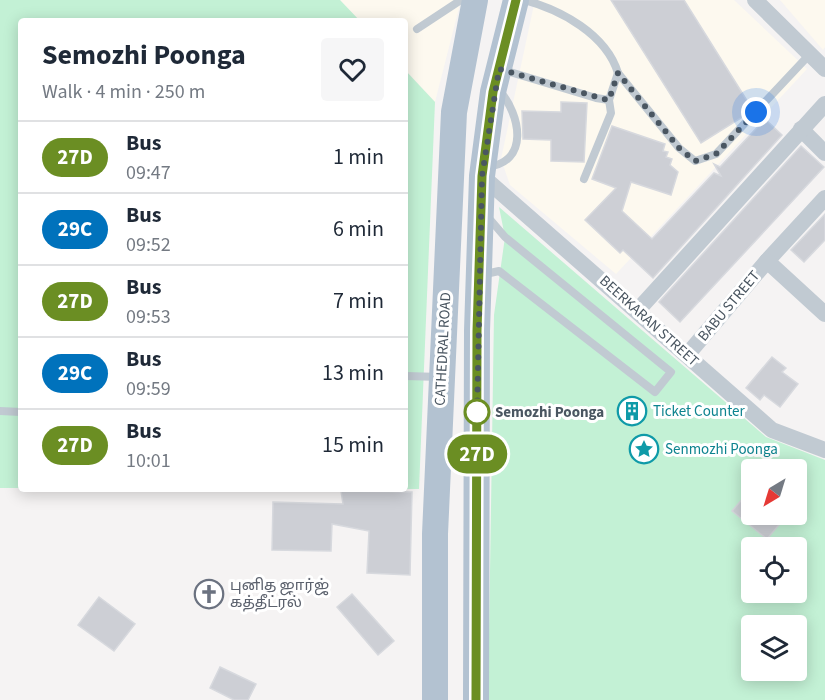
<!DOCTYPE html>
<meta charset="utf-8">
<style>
:root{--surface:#fff;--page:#f6f6f7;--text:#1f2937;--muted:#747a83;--line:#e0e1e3}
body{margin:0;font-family:"Source Sans 3","Noto Sans Tamil",sans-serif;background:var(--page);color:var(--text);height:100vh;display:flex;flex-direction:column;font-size:22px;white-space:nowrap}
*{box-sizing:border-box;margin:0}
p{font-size:20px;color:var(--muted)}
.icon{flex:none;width:33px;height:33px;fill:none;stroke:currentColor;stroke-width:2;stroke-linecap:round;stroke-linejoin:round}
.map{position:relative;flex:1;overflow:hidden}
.drawer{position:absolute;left:18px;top:18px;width:390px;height:474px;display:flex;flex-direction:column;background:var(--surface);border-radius:6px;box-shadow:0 3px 15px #0003}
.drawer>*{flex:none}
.badge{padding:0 12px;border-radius:20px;font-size:21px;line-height:39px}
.needle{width:39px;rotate:218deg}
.fabs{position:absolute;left:741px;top:459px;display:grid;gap:12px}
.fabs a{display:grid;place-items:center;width:66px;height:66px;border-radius:6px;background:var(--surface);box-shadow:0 3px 15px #0003;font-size:30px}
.you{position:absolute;width:30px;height:30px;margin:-15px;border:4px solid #fff;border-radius:50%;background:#1a73e8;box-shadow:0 0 0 9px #1a73e833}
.map>.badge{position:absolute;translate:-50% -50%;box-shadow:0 0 0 3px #fff}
.round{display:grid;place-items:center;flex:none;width:63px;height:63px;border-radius:6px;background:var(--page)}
.headline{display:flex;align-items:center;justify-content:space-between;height:102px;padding:0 24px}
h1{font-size:28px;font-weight:700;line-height:45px}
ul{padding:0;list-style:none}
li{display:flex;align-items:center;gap:18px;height:72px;padding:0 24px;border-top:2px solid var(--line)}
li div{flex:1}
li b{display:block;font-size:22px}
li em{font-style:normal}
li .badge{min-width:66px;font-weight:700;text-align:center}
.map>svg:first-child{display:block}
</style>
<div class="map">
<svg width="825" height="700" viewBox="0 0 825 700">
<rect width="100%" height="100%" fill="#f5f3f3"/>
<!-- commercial -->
<g fill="#fdf9ef">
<path d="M340,0h121l-26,102 -30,-32v-49h-45z"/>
<path d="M535,0h199l73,69 -191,205 -106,-89 -9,-26z"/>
<path d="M780,0h45v47l-2,3z"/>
</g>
<!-- green -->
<g fill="#c3f1d5" fill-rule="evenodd">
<path d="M0,0h340l20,21h-339v467h-21z"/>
<path d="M405,70l30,32 -16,387h-14z"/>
<path d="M499,207l267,230 59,23v240h-337l6,-385 11,-78zM752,470h44v44h-44zM752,548h44v44h-44zM752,626h44v44h-44z"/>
</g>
<!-- building -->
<g fill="#cdcfd5" stroke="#d7d9de" stroke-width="1.5">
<path d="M611,0h73l67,107 -10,11 -40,25z"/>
<path d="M561,102l26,1 -3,59 -33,-1v-21l-28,-1 -1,-28 39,1z"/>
<path d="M765,119l17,16 -129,143 -30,-28 -3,3 -35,-33 31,-32 -24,-9 20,-53 53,18 -2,7 5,1 -2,5 6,2 -2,6 8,7 -7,23 -40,-13 -9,29 30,28 62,-66 7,3 -7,-12 6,3z"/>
<path d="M801,146l23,21 -144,155 -21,-20z"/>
<path d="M825,214v26l-21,22 -13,-12z"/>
<path d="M772,357l14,11 -4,4 16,12 -18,23 -16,-12 -4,5 -14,-12z"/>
<path d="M752,488v26h36l-21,25 -35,-28z"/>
<path d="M341,491l71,1 -2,83 -43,-2 2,-42 -37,-7 -1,27 -59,-1 1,-48 70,2z"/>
<path d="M352,594l42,47 -16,14 -41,-48z"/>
<path d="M99,597l36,27 -21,27 -36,-26z"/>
<path d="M220,667l36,17 -8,16h-14l-24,-12z"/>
</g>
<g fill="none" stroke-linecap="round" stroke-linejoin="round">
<!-- lane -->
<g stroke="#c1cad2" stroke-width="8">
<path d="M524,0c37,10 82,34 94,73l61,75 16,13 21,-7 94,-100"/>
<path d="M417,29l44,-29"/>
<path d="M500,69l96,29 13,2"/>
<path d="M486,167c44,-4 35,-52 13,-77"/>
<path d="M584,179l27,-66 -2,-13 9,-27"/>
<path d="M481,275l18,-4 156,121 16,-20 -166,-135 -18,-21"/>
<path d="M405,376l36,1"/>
<path d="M0,411l21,1"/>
</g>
<!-- street -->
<g stroke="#c1cad2" stroke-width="16">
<path d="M755,0l70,69"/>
<path d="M801,129l24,24"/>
<path d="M482,176l290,254 53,20"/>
<path d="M767,261l58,-63"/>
<path d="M638,310l187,-206"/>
<path d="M687,355l80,-94 58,53"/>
</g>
<!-- primary -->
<g stroke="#b3c2d1" stroke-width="26">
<path d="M435,700v-166l19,-422 21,-112"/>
<path d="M476,700l1,-369 5,-155 11,-84 23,-92"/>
</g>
</g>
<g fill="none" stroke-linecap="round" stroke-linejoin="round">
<!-- line casing -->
<g stroke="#fff" stroke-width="14">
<path id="line" d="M476,700l1,-369 5,-155 11,-84 23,-92"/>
</g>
<!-- line -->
<use href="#line" stroke="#6b8e23" stroke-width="9"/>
<!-- walk -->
<path stroke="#4a5661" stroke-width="6" stroke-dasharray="0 10.8" d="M477,412v5l5,-241 17,-107 105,30 5,1 9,-27 61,75 16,13 21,-7 40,-42"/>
</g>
<!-- icons -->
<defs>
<g id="building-ring" transform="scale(1.5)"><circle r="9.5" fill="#fff" stroke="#0f9aa8" stroke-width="1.5"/><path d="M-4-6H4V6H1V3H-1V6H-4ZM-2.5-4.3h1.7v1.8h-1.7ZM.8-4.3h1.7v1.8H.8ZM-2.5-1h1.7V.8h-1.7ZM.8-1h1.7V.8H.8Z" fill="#0f9aa8"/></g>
<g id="sight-ring" transform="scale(1.5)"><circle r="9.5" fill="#fff" stroke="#0f9aa8" stroke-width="1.5"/><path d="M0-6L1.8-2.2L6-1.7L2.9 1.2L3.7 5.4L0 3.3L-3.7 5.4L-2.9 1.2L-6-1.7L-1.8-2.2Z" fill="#0f9aa8"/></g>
<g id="church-ring" transform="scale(1.5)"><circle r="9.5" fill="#fff" stroke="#6b7280" stroke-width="1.5"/><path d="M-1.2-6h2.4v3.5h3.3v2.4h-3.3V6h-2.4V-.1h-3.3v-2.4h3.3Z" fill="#6b7280"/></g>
</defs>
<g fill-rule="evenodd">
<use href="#building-ring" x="632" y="411"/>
<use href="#sight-ring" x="644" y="449"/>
<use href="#church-ring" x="209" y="594"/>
</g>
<!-- markers -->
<circle fill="#fff" stroke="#6b8e23" stroke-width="3" cx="477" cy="412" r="12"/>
<g text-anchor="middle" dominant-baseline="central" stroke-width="6" stroke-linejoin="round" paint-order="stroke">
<!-- street labels -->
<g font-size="15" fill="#4a5661" stroke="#fff">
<text transform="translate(729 306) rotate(-50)">BABU STREET</text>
<text transform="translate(649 321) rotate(42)">BEERKARAN STREET</text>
<text transform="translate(443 349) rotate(-87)">CATHEDRAL ROAD</text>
</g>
<!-- culture labels -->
<g font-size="15" fill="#0d838f" stroke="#fff" text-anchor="start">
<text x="653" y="411">Ticket Counter</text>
<text x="665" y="449">Senmozhi Poonga</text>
</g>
<!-- stop labels -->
<g font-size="15" font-weight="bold" fill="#4a5661" stroke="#fff" text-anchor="start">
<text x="495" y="412">Semozhi Poonga</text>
</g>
<!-- worship labels -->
<g font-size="15" fill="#5b616d" stroke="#fff" text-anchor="start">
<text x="230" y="585">புனித ஜார்ஜ்<tspan x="230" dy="17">கத்தீட்ரல்</tspan></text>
</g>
</g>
</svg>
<div class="fabs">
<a><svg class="needle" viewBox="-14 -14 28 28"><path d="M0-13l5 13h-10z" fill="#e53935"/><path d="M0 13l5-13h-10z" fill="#747a83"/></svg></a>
<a><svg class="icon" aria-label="locate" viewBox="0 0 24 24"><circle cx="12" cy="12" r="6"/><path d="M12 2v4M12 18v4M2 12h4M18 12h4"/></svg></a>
<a><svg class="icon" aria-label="layers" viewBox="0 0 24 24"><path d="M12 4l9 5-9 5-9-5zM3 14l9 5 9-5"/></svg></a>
</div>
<div class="you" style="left:756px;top:112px"></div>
<b class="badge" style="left:477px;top:454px;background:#6b8e23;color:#fff">27D</b>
<section class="drawer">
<div class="headline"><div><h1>Semozhi Poonga</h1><p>Walk · 4 min · 250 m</p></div><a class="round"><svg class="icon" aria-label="heart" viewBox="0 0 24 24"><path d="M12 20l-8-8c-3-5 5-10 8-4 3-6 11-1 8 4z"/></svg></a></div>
<ul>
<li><span class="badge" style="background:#6b8e23;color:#fff">27D</span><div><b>Bus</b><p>09:47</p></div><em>1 min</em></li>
<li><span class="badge" style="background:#0072bc;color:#fff">29C</span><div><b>Bus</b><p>09:52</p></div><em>6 min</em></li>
<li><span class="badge" style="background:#6b8e23;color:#fff">27D</span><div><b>Bus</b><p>09:53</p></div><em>7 min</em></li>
<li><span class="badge" style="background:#0072bc;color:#fff">29C</span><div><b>Bus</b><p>09:59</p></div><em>13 min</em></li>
<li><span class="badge" style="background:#6b8e23;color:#fff">27D</span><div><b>Bus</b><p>10:01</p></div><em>15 min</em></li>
</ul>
</section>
</div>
